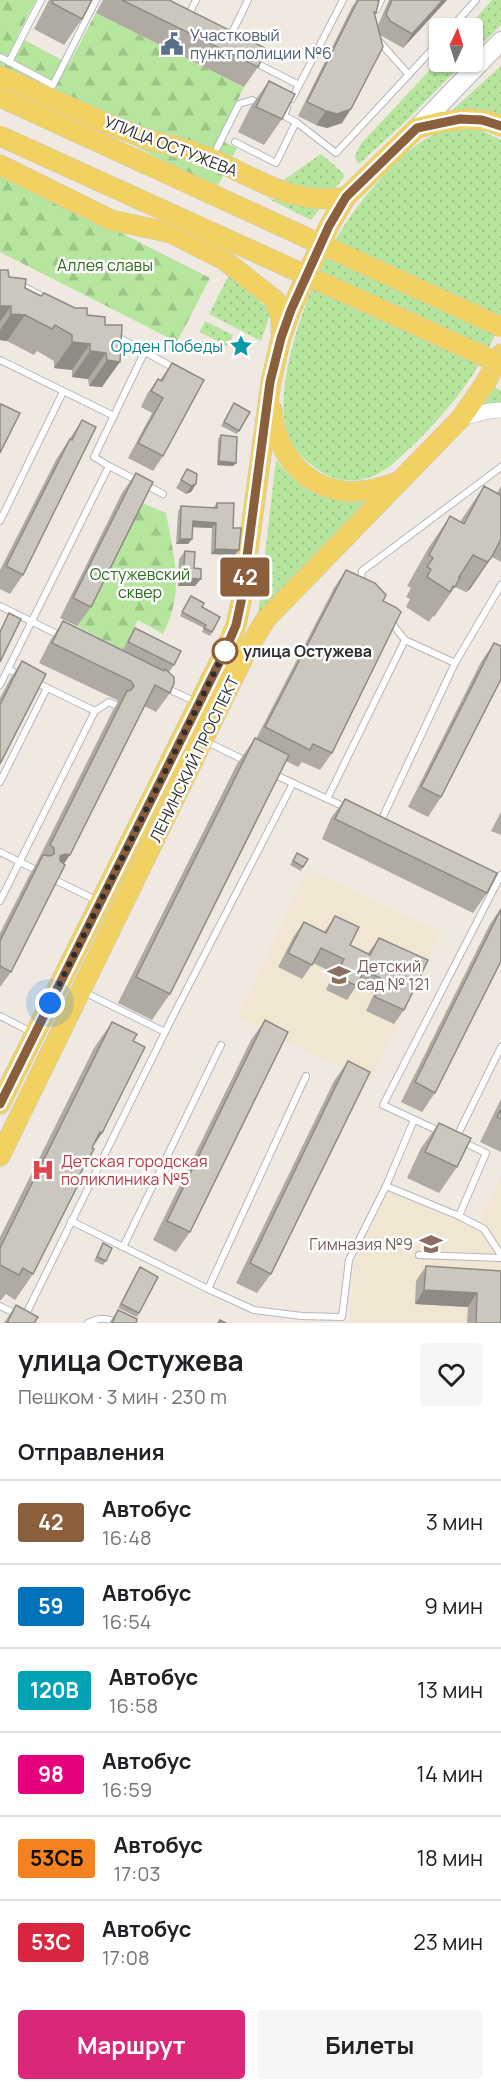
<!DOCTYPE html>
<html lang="ru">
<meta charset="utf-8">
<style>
:root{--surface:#fff;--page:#f6f6f6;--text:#202124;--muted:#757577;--line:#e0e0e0;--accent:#db2777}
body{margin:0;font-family:Manrope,sans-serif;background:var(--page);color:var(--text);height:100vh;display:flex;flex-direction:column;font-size:22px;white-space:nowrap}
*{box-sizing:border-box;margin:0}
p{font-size:20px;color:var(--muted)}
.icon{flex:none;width:33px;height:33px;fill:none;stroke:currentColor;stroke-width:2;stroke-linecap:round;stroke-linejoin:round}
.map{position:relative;height:1323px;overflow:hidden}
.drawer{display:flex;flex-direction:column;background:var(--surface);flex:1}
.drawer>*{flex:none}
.badge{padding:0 12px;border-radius:4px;font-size:21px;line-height:39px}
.needle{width:39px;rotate:4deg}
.fabs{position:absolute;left:429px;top:18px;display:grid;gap:12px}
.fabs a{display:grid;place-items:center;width:54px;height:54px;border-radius:6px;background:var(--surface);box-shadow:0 2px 4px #0004;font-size:30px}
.you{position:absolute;width:30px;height:30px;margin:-15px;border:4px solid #fff;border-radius:50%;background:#1a73e8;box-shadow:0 0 0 9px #1a73e833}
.map>.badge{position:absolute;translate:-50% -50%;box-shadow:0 0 0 3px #fff}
h2{padding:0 18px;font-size:22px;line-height:54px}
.round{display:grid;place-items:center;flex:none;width:63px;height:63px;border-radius:6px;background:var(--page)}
.overview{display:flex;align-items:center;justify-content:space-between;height:102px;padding:0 18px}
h1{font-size:28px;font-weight:700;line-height:45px}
.primary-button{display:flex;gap:12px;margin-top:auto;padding:12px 18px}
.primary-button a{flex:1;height:69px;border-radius:6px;background:var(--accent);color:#fff;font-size:24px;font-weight:700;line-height:69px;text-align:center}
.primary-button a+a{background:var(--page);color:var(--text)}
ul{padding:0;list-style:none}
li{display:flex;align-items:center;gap:18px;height:84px;padding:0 18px;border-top:2px solid var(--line)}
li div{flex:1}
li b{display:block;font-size:22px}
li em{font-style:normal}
li .badge{min-width:66px;font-weight:700;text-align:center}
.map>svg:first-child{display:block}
</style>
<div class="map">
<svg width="501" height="1323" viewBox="0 0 501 1323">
<defs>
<pattern id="grass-dots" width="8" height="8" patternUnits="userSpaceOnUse" patternTransform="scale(1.5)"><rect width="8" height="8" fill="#b6e59e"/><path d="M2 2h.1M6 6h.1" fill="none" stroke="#9dc588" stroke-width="1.8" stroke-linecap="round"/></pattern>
<pattern id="forest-firs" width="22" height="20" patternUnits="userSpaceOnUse" patternTransform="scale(1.5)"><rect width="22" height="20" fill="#b6e59e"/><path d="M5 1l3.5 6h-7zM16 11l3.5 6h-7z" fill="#9dc588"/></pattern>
</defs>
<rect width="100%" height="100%" fill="#efe9e1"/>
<!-- education -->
<g fill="#f0e6d1">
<path d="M308,869l133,63 -71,149 -133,-63z"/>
<path d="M501,1177v146h-151l4,-64 34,-68 87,37z"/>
</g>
<!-- grass -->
<g fill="url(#grass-dots)">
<path d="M492,0h9v25l-28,28 -1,-25h-5z"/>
<path d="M439,60l1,2h24l-58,59 -46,42 -3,-1 -2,-6 5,-11z"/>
<path d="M501,66v50l-51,-4z"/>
<path d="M473,128l12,4 16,8v181c-20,50 -54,92 -92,128 -14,13 -27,26 -45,30 -17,4 -33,0 -47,-10 -13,-9 -23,-19 -29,-34 -19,-49 26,-164 54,-206 21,-32 60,-81 95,-96 10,-5 25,-4 36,-5z"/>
<path d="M321,154l22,19 1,4 -33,43 -44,-22 6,2 5,-16z"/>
<path d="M229,275l31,25 1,4 6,1 8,-5 -14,41 -52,-27z"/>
<path d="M205,321l28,14 -6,11 -27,-14z"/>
<path d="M495,387l6,4v11l-19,3z"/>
<path d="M276,460c26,34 50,42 92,42l-110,112z"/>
</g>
<!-- forest -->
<g fill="url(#forest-firs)">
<path d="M0,0h36l-19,36 52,28 27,-51 148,74 -25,52 18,9 -20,40 -217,-111z"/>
<path d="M0,172l210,106 -33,64 -177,-90z"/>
<path d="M140,502l26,11c8,45 19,78 -3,121l-25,-14 -15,30 -46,-24z"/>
</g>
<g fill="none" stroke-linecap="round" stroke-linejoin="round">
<!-- service casing -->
<g stroke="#b4b7c1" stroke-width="8">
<g id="service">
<path d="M360,0l17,9 4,-9"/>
<path d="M188,16l8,-16"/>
<path d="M451,28l25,-28"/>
<path d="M229,39l19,-39"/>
<path d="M378,40l31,35"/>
<path d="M0,57l53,28 43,-85"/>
<path d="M9,62l32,-62"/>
<path d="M254,62l45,23"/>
<path d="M292,99l51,-99"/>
<path d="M296,122l40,31 104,-112"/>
<path d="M235,142l41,21 20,-41 -12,-6 3,-8"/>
<path d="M217,148l22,-44 13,-4 7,4"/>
<path d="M19,284l28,15"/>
<path d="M114,335l62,34"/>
<path d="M0,360l114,56"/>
<path d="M109,466l54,28"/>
<path d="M0,521l63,-129"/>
<path d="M360,583l2,-12 139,-104"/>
<path d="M0,606l61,30"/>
<path d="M390,621l15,19"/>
<path d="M21,676l-13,-7 101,-203 -15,-9 51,-106"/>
<path d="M33,681l62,30"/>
<path d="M0,685l8,-16"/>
<path d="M164,687l32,15"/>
<path d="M207,742l39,19"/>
<path d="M271,773l76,35"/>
<path d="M0,782l47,-94"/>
<path d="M327,799l78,-159 50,23"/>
<path d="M380,823l75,-160 46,-78"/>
<path d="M0,852l36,18"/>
<path d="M51,878l47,23"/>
<path d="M0,901l95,-190 14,-9 6,3"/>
<path d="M84,992l81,40"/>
<path d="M0,1016l33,17"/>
<path d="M441,1132l-58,-27 118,-230"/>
<path d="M456,1138l45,-91"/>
<path d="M386,1186l73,30 25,13 17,26"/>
<path d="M459,1216l27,-63 -25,-12"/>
<path d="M71,1221l137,68 46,21 48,6 40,1 7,-57 37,-74 28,-66"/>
<path d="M123,1247l98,-202"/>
<path d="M419,1255l82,3"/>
<path d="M208,1289l98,-213"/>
<path d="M0,1306l18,9"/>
<path d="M33,1323l-9,-5 150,-304 119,-231"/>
<path d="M88,1323c12,-6 19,-5 32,0"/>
</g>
</g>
<!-- tertiary casing -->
<g stroke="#b4b7c1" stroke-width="16">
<path id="tertiary" d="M461,418l28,-7 12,-1"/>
</g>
<!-- secondary casing -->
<g stroke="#b4b7c1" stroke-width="20">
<path id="secondary" d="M417,128l84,-87"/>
</g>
<!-- primary casing -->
<g stroke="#c9c9c9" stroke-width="21">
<g id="primary">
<path d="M0,76c49,21 97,45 147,63 16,5 33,8 49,14 53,18 89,54 150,44"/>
<path d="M0,165l111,55 60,13 53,27 51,40 6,18v14"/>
<path d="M272,409c3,41 29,76 71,82 18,3 38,-3 55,-9"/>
<path d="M0,1104l225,-453 11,-26 5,-23 30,-220 10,-44 10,-28 38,-84 17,-29 71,-69 25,-6 26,-3 21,2 12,5"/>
<path d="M0,1156l248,-508 18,-29 195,-201 25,-36 15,-28"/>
</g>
</g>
<!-- service -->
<use href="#service" stroke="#fff" stroke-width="6"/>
<!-- tertiary -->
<use href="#tertiary" stroke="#fff" stroke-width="15"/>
<!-- secondary -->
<use href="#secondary" stroke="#fff" stroke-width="18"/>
<!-- primary -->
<use href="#primary" stroke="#f2d163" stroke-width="20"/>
<!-- primary-bridge casing -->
<g stroke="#c9c9c9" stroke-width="21" stroke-linecap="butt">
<g id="primary-bridge">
<path d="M0,97l501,230"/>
<path d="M0,136l501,228"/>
</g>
</g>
<!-- primary-bridge -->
<use href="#primary-bridge" stroke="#f2d163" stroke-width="20"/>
</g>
<!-- wall -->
<g fill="#afaba4">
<path d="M49,0h43l-10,19 -18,26 -30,-16z"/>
<path d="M103,0h66l89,67 -14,20 -148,-74z"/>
<path d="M357,0h20l-1,13 -1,1 3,11 11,-25h58l-44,48 -23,-13 -38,88 -15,5 -11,-3 -18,-9 54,-109z"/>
<path d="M269,81l13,38 -18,26 -26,-13 13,-26z"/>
<path d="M0,270l9,7 16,11 16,8 46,19 18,10h17l-20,62 -13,-1 -1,-7 -16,-2v-7l-18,-2v-7l-17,-10 -3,4 -27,-14 -7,-1z"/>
<path d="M172,363l-9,93 -10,15 -25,-13 24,-45 -11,-6 6,-13 11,-15 2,1z"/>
<path d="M234,403l5,28 -2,3 -16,-8z"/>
<path d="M82,420l-59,155 -13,19 -10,-5v-19l57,-112z"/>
<path d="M221,435l15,28 -3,3 -16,-1 1,-26z"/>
<path d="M187,469l9,15 -5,8 -5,2 -10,-6z"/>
<path d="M136,473l-45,134 -14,19 -17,-8 62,-125z"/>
<path d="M484,486l13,7 4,-7v76l-9,-5 -22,32 -4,3 -11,-5 -21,30 -1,-1 -4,6 -23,-15 4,-8 -4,-2 5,-9 -4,-2 22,-39 21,-31 10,6z"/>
<path d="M217,503l16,25 2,27 -24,-1 1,-26 -20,-1v12l-4,5h-12l2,-32 3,-6 32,2z"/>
<path d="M185,551l9,17 1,18h-17l1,-27z"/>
<path d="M346,570l37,31 -51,152 -12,17 -18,-8 -4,5 -12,-6 -116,233 -18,26 -34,-17 119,-239 18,-26 1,1 78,-151z"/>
<path d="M191,596l11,11 10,25 -2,4 -8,-4 2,-4 -24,-12z"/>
<path d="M63,621l101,49 -41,-20 7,-14 5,-8 39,37 -5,7 1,21 -14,19 -12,-6 -80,158 -53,108 -11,15v-54l30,-59 6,-10 77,-154 5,-8 -1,-2 -78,-37 11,-22z"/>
<path d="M494,643l-53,154 -13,20 -20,-10 73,-145z"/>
<path d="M22,661l-22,103v-66l10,-19z"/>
<path d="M345,799l142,94 -14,20 -151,-74 9,-21z"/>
<path d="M501,812v23l-10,-4z"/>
<path d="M297,853l6,14 -2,4 -11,-6z"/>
<path d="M501,908v53l-66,132 -13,19 -21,-10 89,-178z"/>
<path d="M335,916l15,29 18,8 11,-15 25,72 -10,14 -28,-13 8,-17 -17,-9 -10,15 -21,-10 8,-17 -21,-10 -11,16 -24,-12 16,-31 10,-14 20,10z"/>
<path d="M265,1020l-75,212 -14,20 -23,-12 98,-200z"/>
<path d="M112,1022l21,19 -31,92 -10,15 -59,126 -18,26 -9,-6 -5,6h-1v-63l94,-189z"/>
<path d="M348,1061l-77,213 -14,19 -21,-10 98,-202z"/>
<path d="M501,1099v53l-21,-10z"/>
<path d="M439,1123l18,44 -18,26 -32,-15 14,-30z"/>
<path d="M103,1243l3,18 -3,4 -9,-4z"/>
<path d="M426,1266l75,5v52h-34l1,-16 -53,-3 1,-23z"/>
<path d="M140,1267l-1,46 -2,4 -19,-9z"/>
<path d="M16,1305l18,18h-30z"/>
<path d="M118,1310l18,13h-27z"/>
</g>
<!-- shaded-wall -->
<g fill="#8e8b86">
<path d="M443,0h4l-44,48 9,-14z"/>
<path d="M351,109l-9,14 -15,5 -11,-3 10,-14z"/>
<path d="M0,306h11l-11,16z"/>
<path d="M11,314l14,1 -18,26 -7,-1v-10z"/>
<path d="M72,342l18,2 -18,26 -18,-2z"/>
<path d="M90,351l16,2 -18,26 -16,-2z"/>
<path d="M107,360l13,2 -18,25 -13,-1z"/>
<path d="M219,461l17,2 -3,3 -16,-1z"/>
<path d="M196,484l-5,8 -5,2 5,-8z"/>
<path d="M193,521l23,2 -4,5 -23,-1z"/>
<path d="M180,539h12l-4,5h-12z"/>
<path d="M215,549l24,1 -4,5 -24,-1z"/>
<path d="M491,558l-21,31 -4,3 21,-30z"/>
<path d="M183,578l18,1 -6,7h-17z"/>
<path d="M65,854l5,1 -14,20 4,-19z"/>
<path d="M100,1132l2,1 -18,26z"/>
<path d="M424,1290l53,3 -9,14 -53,-3z"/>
</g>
<!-- building -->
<g fill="#cbc7bf" stroke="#8e8b86" stroke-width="1.5">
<path d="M53,0h39l-10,19 -30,-16z"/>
<path d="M122,0h47l98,49 -9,18z"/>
<path d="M358,0h19l2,1 -3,12 -2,-1 9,35 -32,62 -14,5 -11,-3 -19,-9z"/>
<path d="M392,0h51l-31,34 -22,-13 -4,-7z"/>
<path d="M269,81l26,13 -13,25 -26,-12z"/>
<path d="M0,270h8l1,7 17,2 -1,9 16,8 3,-3 31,15h12v7l18,2v8h17l-2,37 -13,-2 -1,-7 -16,-2v-7l-18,-2v-7l-17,-10 -3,4 -27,-14 -14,-1v-8h-11z"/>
<path d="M172,363l32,17 -41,76 -25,-13 25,-45 -12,-7 7,-12 4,2z"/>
<path d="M234,403l16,9 -11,19 -15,-9z"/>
<path d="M1,404l19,9 -20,40v-46z"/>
<path d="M82,420l14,7 -73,148 -17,-9 64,-127 2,1z"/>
<path d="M221,435l16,2 -1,26 -17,-2z"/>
<path d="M187,469l10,5 -1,10 -5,2 -10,-6z"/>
<path d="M136,473l17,9 -62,125 -18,-9z"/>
<path d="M484,486l16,9 1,-1v45l-10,19 -4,4 -14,-7 -14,22h1l-5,10 -2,-1 -3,6 -23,-15 4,-8 -4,-2 6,-9 -4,-3 21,-39 14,8z"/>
<path d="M217,503h17l-1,25h8l-2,22 -24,-1 1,-26 -23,-2 -1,18h-12l1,-33 36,2z"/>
<path d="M185,551l10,1 -1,16 7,1v10l-18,-1z"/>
<path d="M346,570l29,13 11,12 -3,6 14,7 4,4 -69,141 -19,-9 -3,6 -45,-23z"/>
<path d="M191,596l13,7 -2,4 18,10 -8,15 -8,-4 2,-3 -24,-13z"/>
<path d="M9,613l12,6 -21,43v-30z"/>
<path d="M63,621l101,50 1,-2 9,8v6l-4,10 -15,-8 -85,170 -5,-1 -5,2v5l5,4 -54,107 -11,-6v-25l43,-86 7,1 4,-2v-6l-4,-3 77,-154 4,-1 3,-4 -3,-5 -79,-38z"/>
<path d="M135,628l46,23 -7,14 -46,-23z"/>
<path d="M494,643l7,3v33l-60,118 -20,-10z"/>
<path d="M22,661l24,13 -46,90v-59z"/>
<path d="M255,738l34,17 -119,239 -34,-17z"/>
<path d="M345,799l152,74 -10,20 -152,-74z"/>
<path d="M297,853l11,6 -5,8 -10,-6z"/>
<path d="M501,909v52l-66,132 -20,-11z"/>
<path d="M335,916l24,11 -9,18 20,10 9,-17 49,22 -24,50 -29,-13 9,-17 -20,-10 -7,16 -21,-10 8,-17 -23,-11 -9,17 -24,-12 16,-31 22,11z"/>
<path d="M265,1020l23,12 -98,200 -23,-11z"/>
<path d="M112,1022l25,12 -4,7 12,6 -43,86 -2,-1 -8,16 2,1 -20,36 3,2 -44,87 -10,-6 -4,7 -19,-10v-17z"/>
<path d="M348,1061l22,11 -99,202 -21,-11z"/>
<path d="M501,1109v10l-4,-2z"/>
<path d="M439,1123l32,15 -14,29 -32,-15z"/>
<path d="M103,1243l9,5 -6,13 -9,-4z"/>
<path d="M426,1266l75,5v52h-25l1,-30 -53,-3z"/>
<path d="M140,1267l18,10 -19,36 -18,-9z"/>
<path d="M16,1305l22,12 -4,6h-27z"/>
<path d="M118,1310l19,9 -1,4h-24z"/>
<path d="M220,1320l6,3h-8z"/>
</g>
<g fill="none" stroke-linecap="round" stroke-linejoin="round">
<!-- line casing -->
<g stroke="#fff" stroke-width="14">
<path id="line" d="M0,1104l225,-453 11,-26 5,-23 29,-220 11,-44 10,-28 38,-84 17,-29 71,-69 43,-9 22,1 19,6"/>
</g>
<!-- line -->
<use href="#line" stroke="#8b5e3c" stroke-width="9"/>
<!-- walk -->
<path stroke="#2e2e2e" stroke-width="6" stroke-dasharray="0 10.8" d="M50,1003l175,-352"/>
</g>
<!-- icons -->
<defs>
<g id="civic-bare" transform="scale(1.8)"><path d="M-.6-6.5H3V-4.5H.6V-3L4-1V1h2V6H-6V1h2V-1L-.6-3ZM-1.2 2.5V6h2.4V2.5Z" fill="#5c6f8a" stroke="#fff" stroke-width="2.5" paint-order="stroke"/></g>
<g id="sight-bare" transform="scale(1.8)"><path d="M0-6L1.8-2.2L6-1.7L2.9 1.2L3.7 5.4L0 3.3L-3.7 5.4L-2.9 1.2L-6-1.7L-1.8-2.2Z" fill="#0f9aa8" stroke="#fff" stroke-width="2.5" paint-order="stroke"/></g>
<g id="school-bare" transform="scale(1.8)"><path d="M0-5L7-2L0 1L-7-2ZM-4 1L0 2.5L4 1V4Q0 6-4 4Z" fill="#8d6e63" stroke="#fff" stroke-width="2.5" paint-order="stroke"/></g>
<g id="hospital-bare" transform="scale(1.8)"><path d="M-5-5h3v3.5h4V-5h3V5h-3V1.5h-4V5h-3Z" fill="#e0444e" stroke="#fff" stroke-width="2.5" paint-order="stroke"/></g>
</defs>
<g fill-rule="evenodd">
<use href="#civic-bare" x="172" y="44"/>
<use href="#sight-bare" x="241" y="346"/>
<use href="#school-bare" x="339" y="975"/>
<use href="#hospital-bare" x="43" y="1170"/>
<use href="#school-bare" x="431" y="1244"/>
</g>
<!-- markers -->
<circle fill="#fff" stroke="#8b5e3c" stroke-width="3" cx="225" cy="651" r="12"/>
<g text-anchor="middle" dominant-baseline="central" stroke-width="5" stroke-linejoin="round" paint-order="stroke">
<!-- service labels -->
<g font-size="16" fill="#4e5e75" stroke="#fff" text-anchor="start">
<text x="190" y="35">Участковый<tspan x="190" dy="18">пункт полиции №6</tspan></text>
</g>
<!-- street labels -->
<g font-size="16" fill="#2e2e2e" stroke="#fff">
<text transform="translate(171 146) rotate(21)">УЛИЦА ОСТУЖЕВА</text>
<text transform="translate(194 759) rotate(-64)">ЛЕНИНСКИЙ ПРОСПЕКТ</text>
</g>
<!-- park labels -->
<g font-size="16" fill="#2c6e1b" stroke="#fff">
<text x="105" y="265">Аллея славы</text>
<text x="140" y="574">Остужевский<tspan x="140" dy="18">сквер</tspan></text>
</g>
<!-- culture labels -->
<g font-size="16" fill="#0d838f" stroke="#fff" text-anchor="end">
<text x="223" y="346">Орден Победы</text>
</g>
<!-- stop labels -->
<g font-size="16" font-weight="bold" fill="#2e2e2e" stroke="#fff" text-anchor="start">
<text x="243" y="651">улица Остужева</text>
</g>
<!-- education labels -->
<g font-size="16" fill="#785e54" stroke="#fff" text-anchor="start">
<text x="357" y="966">Детский<tspan x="357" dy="18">сад № 121</tspan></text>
<text x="413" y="1244" text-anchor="end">Гимназия №9</text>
</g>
<!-- health labels -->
<g font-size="16" fill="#be3a42" stroke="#fff" text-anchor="start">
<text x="61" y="1161">Детская городская<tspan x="61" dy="18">поликлиника №5</tspan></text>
</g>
</g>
</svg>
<div class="fabs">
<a><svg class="needle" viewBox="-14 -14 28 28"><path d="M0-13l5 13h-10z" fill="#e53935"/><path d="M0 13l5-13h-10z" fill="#757577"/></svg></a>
</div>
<div class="you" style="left:50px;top:1003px"></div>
<b class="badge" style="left:245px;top:577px;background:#8b5e3c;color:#fff">42</b>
</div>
<section class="drawer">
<div class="overview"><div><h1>улица Остужева</h1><p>Пешком · 3 мин · 230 m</p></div><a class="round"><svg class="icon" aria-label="heart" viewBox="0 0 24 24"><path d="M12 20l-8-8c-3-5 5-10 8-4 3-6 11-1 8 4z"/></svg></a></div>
<h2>Отправления</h2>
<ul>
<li><span class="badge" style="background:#8b5e3c;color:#fff">42</span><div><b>Автобус</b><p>16:48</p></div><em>3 мин</em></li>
<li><span class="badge" style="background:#0072bc;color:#fff">59</span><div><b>Автобус</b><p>16:54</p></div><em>9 мин</em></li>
<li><span class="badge" style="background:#00a3b4;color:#fff">120В</span><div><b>Автобус</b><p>16:58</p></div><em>13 мин</em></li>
<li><span class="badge" style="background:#e6007e;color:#fff">98</span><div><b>Автобус</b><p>16:59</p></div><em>14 мин</em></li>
<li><span class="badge" style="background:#f58220;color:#111">53СБ</span><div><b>Автобус</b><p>17:03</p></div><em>18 мин</em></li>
<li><span class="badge" style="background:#d7263d;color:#fff">53С</span><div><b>Автобус</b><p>17:08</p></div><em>23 мин</em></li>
</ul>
<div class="primary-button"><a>Маршрут</a><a>Билеты</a></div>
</section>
